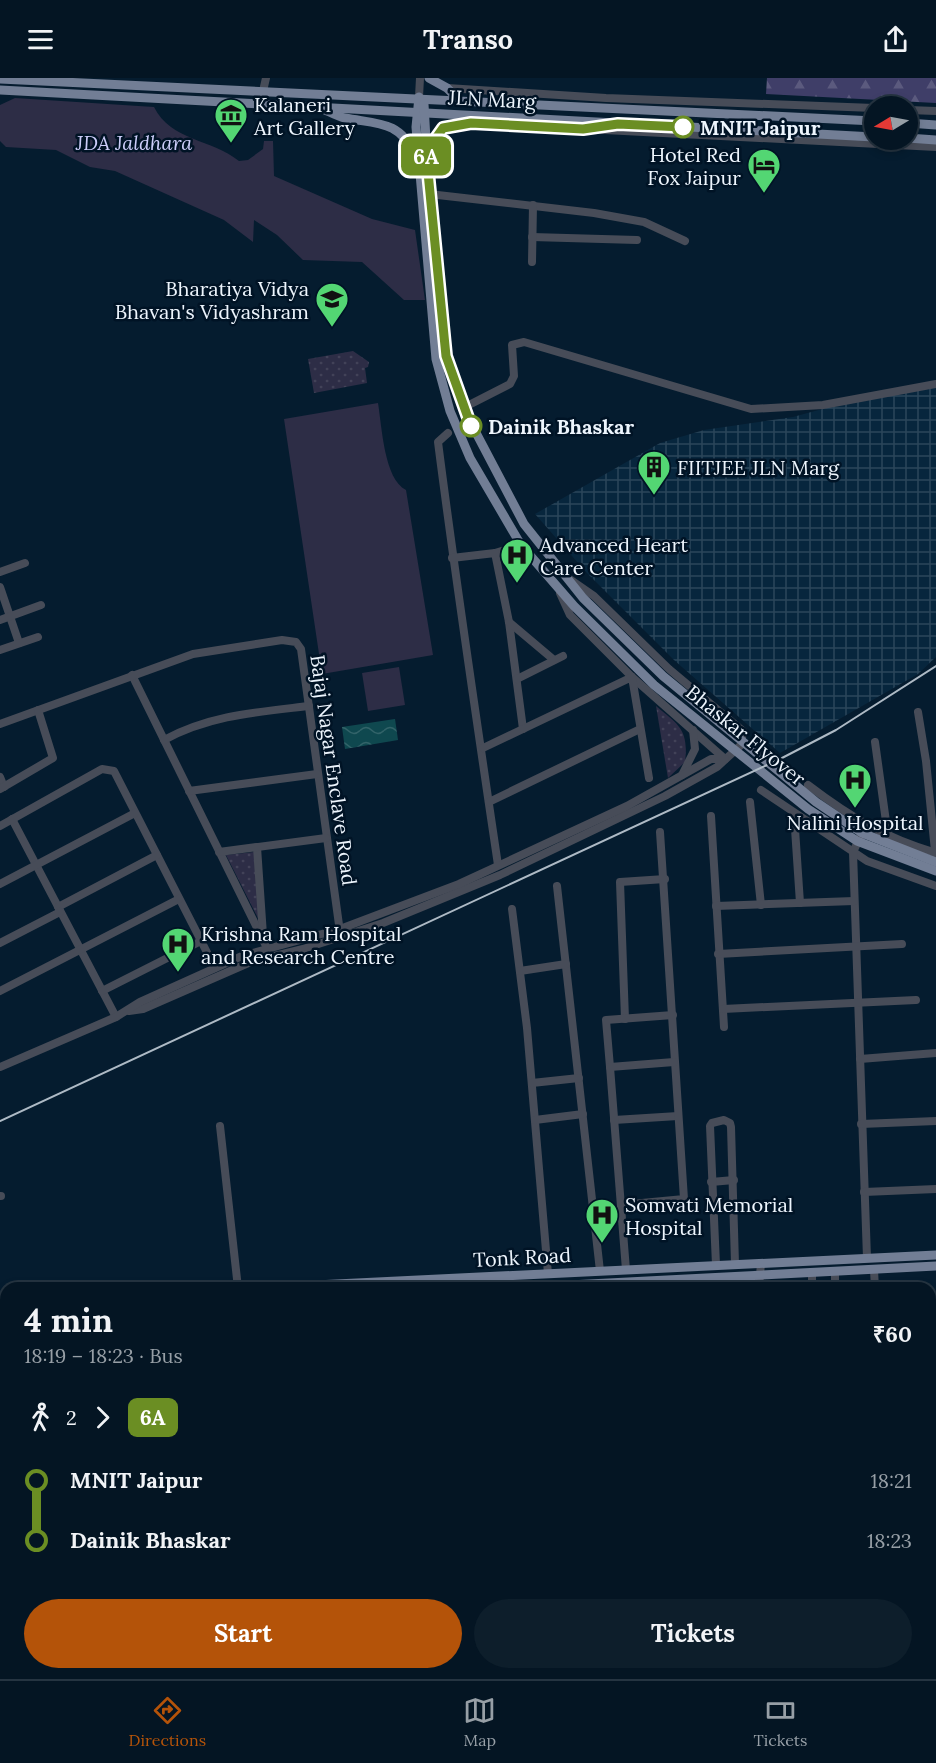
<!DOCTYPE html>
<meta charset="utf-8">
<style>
:root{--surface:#041523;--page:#0d1e2b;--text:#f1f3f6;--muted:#979fa6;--line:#253441;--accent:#b45309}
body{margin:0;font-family:Lora,serif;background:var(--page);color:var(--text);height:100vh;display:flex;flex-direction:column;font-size:22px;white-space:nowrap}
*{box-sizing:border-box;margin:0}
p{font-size:20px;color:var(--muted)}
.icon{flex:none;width:33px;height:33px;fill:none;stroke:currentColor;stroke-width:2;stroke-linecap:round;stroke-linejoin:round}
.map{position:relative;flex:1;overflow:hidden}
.side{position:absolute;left:0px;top:1204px;width:936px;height:398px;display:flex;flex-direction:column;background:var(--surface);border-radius:18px 18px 0 0;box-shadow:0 3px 9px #0003,0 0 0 2px var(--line)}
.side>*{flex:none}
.badge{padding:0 12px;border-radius:9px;font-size:21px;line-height:39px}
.needle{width:39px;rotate:260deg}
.buttons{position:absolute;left:864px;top:18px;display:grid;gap:12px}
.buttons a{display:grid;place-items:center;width:54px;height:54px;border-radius:50%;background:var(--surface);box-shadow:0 3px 9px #0003,0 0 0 2px var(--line);font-size:30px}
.map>.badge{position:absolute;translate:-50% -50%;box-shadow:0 0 0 3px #fff}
.legs{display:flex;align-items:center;gap:9px;height:66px;padding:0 24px;font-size:20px}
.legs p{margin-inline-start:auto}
.head{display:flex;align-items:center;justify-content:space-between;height:102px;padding:0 24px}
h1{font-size:33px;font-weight:700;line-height:45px}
.button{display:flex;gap:12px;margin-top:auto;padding:12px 24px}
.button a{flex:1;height:69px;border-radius:36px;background:var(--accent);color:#fff;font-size:24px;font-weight:700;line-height:69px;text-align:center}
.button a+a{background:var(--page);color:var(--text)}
ul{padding:0 24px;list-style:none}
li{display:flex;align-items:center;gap:21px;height:60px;font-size:22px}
li i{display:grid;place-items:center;width:9px;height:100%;margin:0 8px;background:currentColor}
li i::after{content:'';width:15px;height:15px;margin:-8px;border:4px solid;border-radius:50%;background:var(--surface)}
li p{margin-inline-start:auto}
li:first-child i{background:linear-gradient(#0000 50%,currentColor 0)}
li:last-child i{background:linear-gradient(currentColor 50%,#0000 0)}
header{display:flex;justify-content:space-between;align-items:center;height:78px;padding:0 24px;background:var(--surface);font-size:27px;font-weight:700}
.menu{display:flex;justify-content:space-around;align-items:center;height:84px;border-top:2px solid var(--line);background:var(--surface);font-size:16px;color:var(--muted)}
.menu a{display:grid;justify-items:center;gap:3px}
.menu .active{color:var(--accent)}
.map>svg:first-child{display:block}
</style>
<header><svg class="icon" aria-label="menu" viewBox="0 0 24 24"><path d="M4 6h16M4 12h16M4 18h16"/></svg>Transo<svg class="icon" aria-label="share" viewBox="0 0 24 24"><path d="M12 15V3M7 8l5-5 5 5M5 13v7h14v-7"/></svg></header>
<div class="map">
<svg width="936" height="1601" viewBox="0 0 936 1601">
<defs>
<pattern id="industrial-grid" width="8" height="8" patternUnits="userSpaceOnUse" patternTransform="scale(1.5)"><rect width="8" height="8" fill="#07263d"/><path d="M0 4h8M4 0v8" fill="none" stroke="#2b465a"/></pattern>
<pattern id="grass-dots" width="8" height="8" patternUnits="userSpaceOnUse" patternTransform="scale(1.5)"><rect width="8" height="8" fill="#2d2d46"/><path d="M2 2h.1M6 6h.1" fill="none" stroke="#424258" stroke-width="1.8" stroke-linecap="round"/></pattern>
<pattern id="forest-firs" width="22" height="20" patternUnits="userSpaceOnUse" patternTransform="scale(1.5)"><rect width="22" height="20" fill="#3f3e68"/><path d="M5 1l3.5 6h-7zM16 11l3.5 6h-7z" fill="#5b5a7e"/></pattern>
<pattern id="water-waves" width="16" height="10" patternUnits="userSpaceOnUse" patternTransform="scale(1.5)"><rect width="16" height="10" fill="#0f484f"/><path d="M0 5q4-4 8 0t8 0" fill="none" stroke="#326369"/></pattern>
</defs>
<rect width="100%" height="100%" fill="#051c2f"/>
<!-- industrial -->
<path fill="url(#industrial-grid)" d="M936,304v275l-18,17 -138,79 -106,-93 -87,-87 -52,-59 125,-71 44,-13 89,-13 88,-24z"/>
<!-- grass -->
<g fill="url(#grass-dots)">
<path d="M353,273l16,11 -1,5 -3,1 2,15 -53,10 -6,-34z"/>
<path d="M656,628c23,19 33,24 29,56l-17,16z"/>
<path d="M254,774l7,72 -35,-69z"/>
</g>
<!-- forest -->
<path fill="url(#forest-firs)" d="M767,0h169v25l-170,-9z"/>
<!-- garden -->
<g fill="#2d2d46">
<path d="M15,20l139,9c17,34 58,32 85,54l9,-1 15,-11 1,-8h9l1,35 98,43 43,11 10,70h-21l-42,-38 -59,-2 -26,-25 -23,-15 -1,22 -29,-22 -109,-49 -25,-4 -34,-17 -50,-3 -6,-6v-36z"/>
<path d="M378,325c4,24 6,76 28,87l27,165 -111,19 -38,-255z"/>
<path d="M399,589l6,38 -37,6 -6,-38z"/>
</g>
<!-- water -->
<path fill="url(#water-waves)" d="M395,641l3,21 -53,9 -3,-22z"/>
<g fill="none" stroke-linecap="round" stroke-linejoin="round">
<!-- minor -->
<g stroke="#474c58" stroke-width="8">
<path d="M447,10l159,10 268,10"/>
<path d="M263,13l3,-13"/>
<path d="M419,19l1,-19"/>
<path d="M908,32l28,1"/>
<path d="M426,74l17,-24 28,-5 465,24"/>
<path d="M429,116l165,19 50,9 41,19"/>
<path d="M532,159l105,3"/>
<path d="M532,184l1,-57"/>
<path d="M463,330l47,-24 4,-8 -2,-31 12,-3 227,67 72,-4 113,-21"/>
<path d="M448,355l-10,9c18,141 39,282 60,423"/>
<path d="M495,475l26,-8"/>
<path d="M452,480l43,-5 14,69 14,107"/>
<path d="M0,494l25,-9"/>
<path d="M0,509l19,56"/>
<path d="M560,515l10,22 62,62 93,82"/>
<path d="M0,542l41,-15"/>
<path d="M509,544l45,38"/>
<path d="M0,572l38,-13"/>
<path d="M132,597l135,273"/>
<path d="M517,601l46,-23"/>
<path d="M918,634l8,49 10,100"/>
<path d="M0,646l193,-70 89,-14 14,2 5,7 39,283"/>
<path d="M164,662c46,-25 94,-28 145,-34"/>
<path d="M875,664l13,94"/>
<path d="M483,670l149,-71 17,101"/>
<path d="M682,697l13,-26 -2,-19"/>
<path d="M0,699l4,10"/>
<path d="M808,707c42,32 77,53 128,68"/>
<path d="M0,711l53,-31 -15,-48"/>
<path d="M761,712l106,71 69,25"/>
<path d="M189,713l128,-17"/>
<path d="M489,724l151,-73"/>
<path d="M750,724l11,103"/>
<path d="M794,736l6,89"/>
<path d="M711,738l13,211"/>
<path d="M12,741l104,198"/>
<path d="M866,747l-13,27 14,406"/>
<path d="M0,748l102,-57 12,2 101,197"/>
<path d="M257,769l6,88"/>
<path d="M219,774l107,-14"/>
<path d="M0,806l135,-71"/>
<path d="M557,808l43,385"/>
<path d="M716,828l138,-5"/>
<path d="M58,829l99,-52"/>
<path d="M512,831l15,119 21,246"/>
<path d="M0,865l60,-31"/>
<path d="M718,876l184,-10"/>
<path d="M520,893l46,-7"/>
<path d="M0,913l179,-92"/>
<path d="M102,913l99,-50"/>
<path d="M723,931l193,-9"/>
<path d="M129,933l14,-2 110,-48 50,-12 80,-26 117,-48 165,-79 52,-29 24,-22 2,-14 -74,-62 -75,-73 -26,-18"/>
<path d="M625,941l-5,-137 45,-3"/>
<path d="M860,981l76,-6"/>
<path d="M0,989l116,-50 24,-15 102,-46 98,-27 119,-45 168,-78 84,-47h14"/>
<path d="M610,989l-4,-47 67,-5"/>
<path d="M532,1005l47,-5"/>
<path d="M535,1042l48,-6"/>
<path d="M614,1042l64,-4"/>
<path d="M861,1046l75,-3"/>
<path d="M220,1048l18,162"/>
<path d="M711,1104l23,-2"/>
<path d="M864,1114l72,-3"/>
<path d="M0,1118h1"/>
<path d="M621,1127l63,-6 -24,-367"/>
<path d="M716,1187l-6,-139 2,-3 12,-3 6,3 1,4 4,137"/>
<path d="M626,1192l-16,-203 64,-5"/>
<path d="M874,1192l1,18"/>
<path d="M835,1194v16"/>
<path d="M759,1210l2,-25"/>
<path d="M812,1210v-15"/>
<path d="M0,1328h6"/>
<path d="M930,1337l6,-1"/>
<path d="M930,1395h6"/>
<path d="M0,1410l6,-1"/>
<path d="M0,1419l4,76"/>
<path d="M930,1490h6"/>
<path d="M0,1510l6,-1"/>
<path d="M930,1517h6"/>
<path d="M930,1561h6"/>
<path d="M0,1563l6,-1"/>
<path d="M13,1596v5"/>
<path d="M153,1596l1,5"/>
<path d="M208,1596l1,5"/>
<path d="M258,1596v5"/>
<path d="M321,1596l1,5"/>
<path d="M432,1596v5"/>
<path d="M712,1596l23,1"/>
<path d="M824,1596v5"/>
<path d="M868,1596v5"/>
<path d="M915,1596v5"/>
<path d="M90,1601l30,-5"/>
<path d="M352,1601v-5"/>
<path d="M491,1601v-5"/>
</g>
<!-- major -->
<g stroke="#727e95" stroke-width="9">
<path d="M429,0l18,10 11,11"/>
<path d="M0,1l874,42"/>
<path d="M0,12l874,47"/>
<path d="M419,19l-3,30 20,232 14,52 20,47 51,87 53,61 80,79 154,124 49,32 79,30"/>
<path d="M424,26l5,90 17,162 17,52 61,116 59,74 80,78 153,126 46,31 74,29"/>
<path d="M323,31c7,3 15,8 22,9 31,6 55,2 70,37"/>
<path d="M908,45l28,2"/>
<path d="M908,60l28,2"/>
<path d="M253,1210l683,-33"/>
<path d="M511,1210l425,-22"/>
<path d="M0,1232l6,-1"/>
<path d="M0,1241h6"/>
</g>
<!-- rail -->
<path stroke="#aebac5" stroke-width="2" d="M0,1043l782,-363 54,-28 100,-64"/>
</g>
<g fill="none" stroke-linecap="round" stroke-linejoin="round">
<!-- line-1 casing -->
<g stroke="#fff" stroke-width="14">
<path id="line-1" d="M471,348l-25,-70 -20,-204 17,-24 28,-5 112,6 35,-5 65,3"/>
</g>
<!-- line-1 -->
<use href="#line-1" stroke="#6b8e23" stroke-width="9"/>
</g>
<!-- icons -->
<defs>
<g id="museum-pin" transform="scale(1.725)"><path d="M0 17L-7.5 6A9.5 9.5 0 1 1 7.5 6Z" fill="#53d673" stroke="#001325"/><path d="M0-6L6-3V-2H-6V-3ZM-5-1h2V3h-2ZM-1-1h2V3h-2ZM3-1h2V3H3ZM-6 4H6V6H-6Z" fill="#111"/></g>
<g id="hotel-pin" transform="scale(1.725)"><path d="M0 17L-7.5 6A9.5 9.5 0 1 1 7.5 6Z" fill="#53d673" stroke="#001325"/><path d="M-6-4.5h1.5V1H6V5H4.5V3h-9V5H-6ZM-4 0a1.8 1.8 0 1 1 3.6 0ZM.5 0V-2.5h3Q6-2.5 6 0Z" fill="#111"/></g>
<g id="school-pin" transform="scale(1.725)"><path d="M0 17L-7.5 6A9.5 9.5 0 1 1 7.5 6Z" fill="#53d673" stroke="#001325"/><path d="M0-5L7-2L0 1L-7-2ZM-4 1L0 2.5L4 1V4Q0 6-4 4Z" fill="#111"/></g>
<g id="building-pin" transform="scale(1.725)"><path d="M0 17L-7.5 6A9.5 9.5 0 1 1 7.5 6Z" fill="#53d673" stroke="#001325"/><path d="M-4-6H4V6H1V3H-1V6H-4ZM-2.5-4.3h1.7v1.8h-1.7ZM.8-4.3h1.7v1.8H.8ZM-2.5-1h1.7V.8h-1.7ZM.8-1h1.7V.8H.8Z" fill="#111"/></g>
<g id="hospital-pin" transform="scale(1.725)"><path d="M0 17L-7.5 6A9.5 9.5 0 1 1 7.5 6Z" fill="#53d673" stroke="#001325"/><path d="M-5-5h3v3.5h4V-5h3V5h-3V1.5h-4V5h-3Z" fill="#111"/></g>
</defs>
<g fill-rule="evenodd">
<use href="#museum-pin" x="231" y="37"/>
<use href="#hotel-pin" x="764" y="87"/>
<use href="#school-pin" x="332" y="221"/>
<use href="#building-pin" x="654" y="389"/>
<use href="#hospital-pin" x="517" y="477"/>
<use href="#hospital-pin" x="855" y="702"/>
<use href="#hospital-pin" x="178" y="866"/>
<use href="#hospital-pin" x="602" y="1137"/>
</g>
<!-- markers -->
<g fill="#fff" stroke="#6b8e23" stroke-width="3">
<circle cx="683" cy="49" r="10"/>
<circle cx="471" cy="348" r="10"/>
</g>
<g text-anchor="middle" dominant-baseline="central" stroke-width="5" stroke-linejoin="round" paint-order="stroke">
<!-- street labels -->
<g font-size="20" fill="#edf5fd" stroke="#001325">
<text transform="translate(492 21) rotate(3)">JLN Marg</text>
<text transform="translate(746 657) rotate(39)">Bhaskar Flyover</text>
<text transform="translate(334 692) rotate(82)">Bajaj Nagar Enclave Road</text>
<text transform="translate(522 1179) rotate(-3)">Tonk Road</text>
</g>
<!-- poi labels -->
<g font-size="20" fill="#edf5fd" stroke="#001325" text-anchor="start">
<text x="254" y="26">Kalaneri<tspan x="254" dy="23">Art Gallery</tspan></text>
<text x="741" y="76" text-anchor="end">Hotel Red<tspan x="741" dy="23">Fox Jaipur</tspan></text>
<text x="309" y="210" text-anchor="end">Bharatiya Vidya<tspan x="309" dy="23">Bhavan's Vidyashram</tspan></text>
<text x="677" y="389">FIITJEE JLN Marg</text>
<text x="540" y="466">Advanced Heart<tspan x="540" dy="23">Care Center</tspan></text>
<text x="855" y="744" text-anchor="middle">Nalini Hospital</text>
<text x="201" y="855">Krishna Ram Hospital<tspan x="201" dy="23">and Research Centre</tspan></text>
<text x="625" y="1126">Somvati Memorial<tspan x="625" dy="23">Hospital</tspan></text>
</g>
<!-- stop labels -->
<g font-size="20" font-weight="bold" fill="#edf5fd" stroke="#001325" text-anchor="start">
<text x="700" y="49">MNIT Jaipur</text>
<text x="488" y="348">Dainik Bhaskar</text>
</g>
<!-- park labels -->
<g font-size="20" font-style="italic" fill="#cccdf9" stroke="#001325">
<text x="134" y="64">JDA Jaldhara</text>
</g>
</g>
</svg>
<div class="buttons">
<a><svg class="needle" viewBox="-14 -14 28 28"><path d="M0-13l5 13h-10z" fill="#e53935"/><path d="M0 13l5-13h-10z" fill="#979fa6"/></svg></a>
</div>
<b class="badge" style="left:426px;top:78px;background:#6b8e23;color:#fff">6A</b>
<section class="side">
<div class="head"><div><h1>4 min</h1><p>18:19 – 18:23 · Bus</p></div><b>₹60</b></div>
<div class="legs"><svg class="icon" aria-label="walk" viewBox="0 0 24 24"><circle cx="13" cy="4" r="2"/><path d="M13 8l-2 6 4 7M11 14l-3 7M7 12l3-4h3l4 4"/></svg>2<svg class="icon" aria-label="forward" viewBox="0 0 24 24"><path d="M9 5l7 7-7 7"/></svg><b class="badge" style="background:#6b8e23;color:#fff">6A</b></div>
<ul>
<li><i style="color:#6b8e23"></i><b>MNIT Jaipur</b><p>18:21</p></li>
<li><i style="color:#6b8e23"></i><b>Dainik Bhaskar</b><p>18:23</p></li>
</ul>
<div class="button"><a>Start</a><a>Tickets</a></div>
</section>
</div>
<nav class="menu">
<a class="active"><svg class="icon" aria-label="directions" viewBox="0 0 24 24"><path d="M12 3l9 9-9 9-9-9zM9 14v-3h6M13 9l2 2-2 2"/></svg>Directions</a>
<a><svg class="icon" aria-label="map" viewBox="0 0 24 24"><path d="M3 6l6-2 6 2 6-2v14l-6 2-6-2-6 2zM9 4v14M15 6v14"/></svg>Map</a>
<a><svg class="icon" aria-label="tickets" viewBox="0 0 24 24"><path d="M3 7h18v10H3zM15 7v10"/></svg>Tickets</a>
</nav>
